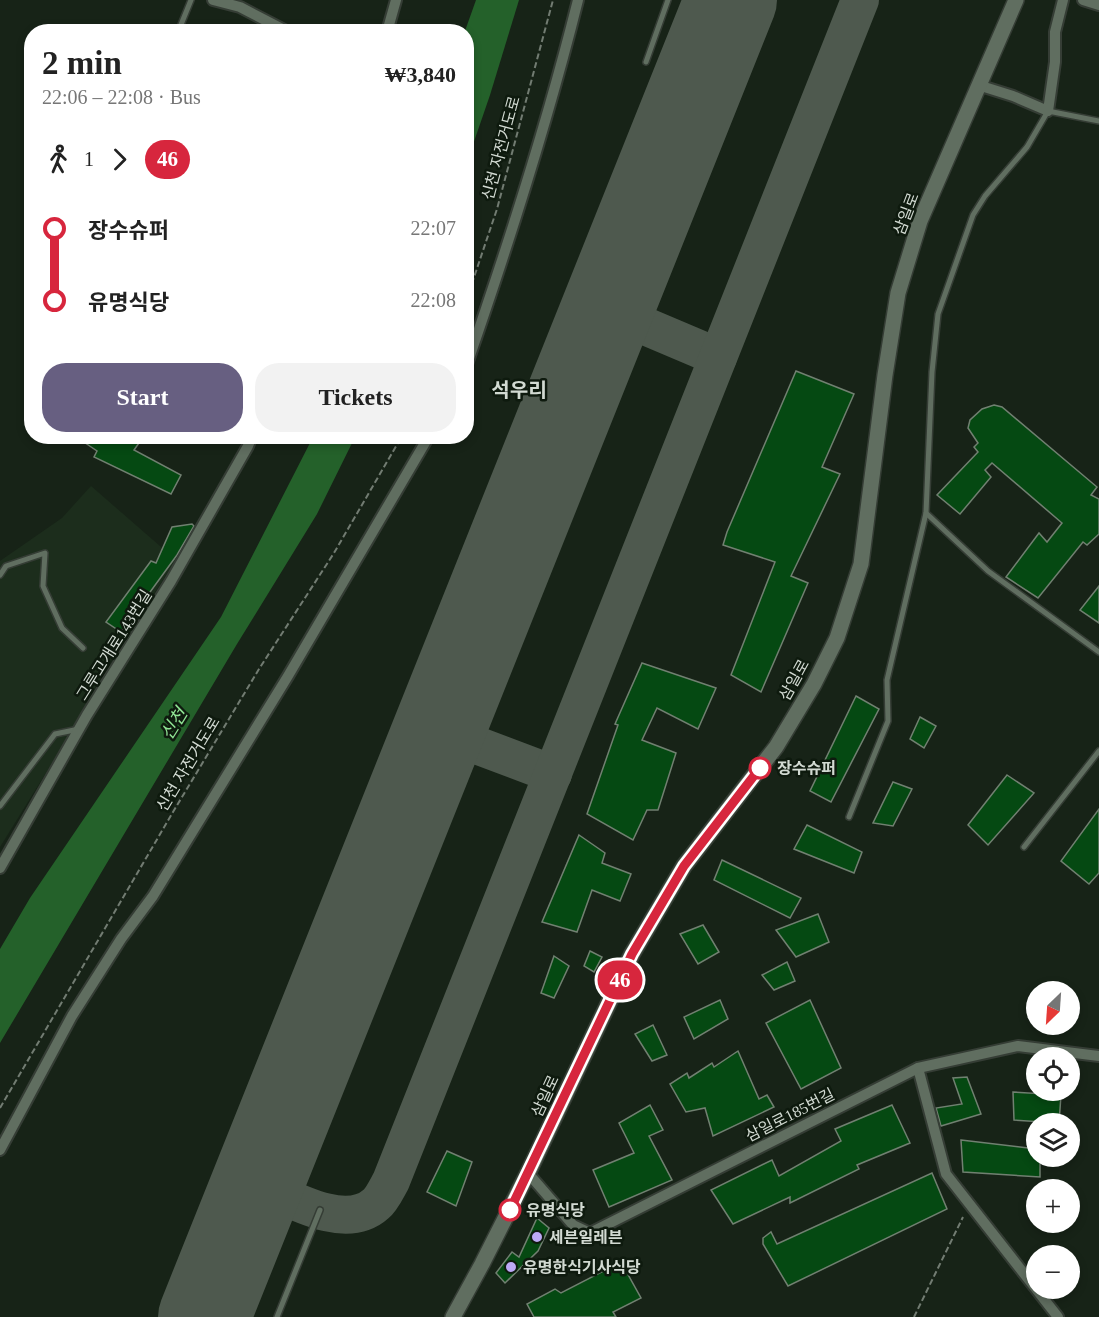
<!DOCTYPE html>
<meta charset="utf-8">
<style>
:root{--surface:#fff;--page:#f2f2f2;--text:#222;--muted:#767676;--accent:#675f81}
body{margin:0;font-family:"Times New Roman","Noto Sans KR",serif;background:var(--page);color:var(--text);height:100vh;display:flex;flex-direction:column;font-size:22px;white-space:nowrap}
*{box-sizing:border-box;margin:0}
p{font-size:20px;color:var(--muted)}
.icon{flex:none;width:33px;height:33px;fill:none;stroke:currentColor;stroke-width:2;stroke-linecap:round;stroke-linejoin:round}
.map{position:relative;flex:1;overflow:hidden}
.drawer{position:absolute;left:24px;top:24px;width:450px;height:420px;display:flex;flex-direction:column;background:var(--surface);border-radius:24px;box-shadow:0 3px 9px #0003}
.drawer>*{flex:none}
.badge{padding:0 12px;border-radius:20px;font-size:21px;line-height:39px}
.needle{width:39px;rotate:205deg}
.buttons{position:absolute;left:1026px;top:981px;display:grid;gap:12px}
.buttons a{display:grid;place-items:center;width:54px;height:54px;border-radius:50%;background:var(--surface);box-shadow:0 3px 9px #0003;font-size:30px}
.map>.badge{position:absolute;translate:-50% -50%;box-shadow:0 0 0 3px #fff}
.legs{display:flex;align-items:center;gap:9px;height:66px;padding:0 18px;font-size:20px}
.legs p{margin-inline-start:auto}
.headline{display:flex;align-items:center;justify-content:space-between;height:102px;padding:0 18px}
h1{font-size:33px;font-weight:700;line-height:45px}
.action{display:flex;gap:12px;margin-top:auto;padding:12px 18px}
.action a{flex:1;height:69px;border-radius:24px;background:var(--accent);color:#fff;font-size:24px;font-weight:700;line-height:69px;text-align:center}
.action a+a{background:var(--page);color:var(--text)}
ul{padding:0 18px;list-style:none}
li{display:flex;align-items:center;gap:21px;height:72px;font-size:22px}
li i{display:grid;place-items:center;width:9px;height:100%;margin:0 8px;background:currentColor}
li i::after{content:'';width:15px;height:15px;margin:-8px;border:4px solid;border-radius:50%;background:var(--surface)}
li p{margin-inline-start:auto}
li:first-child i{background:linear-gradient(#0000 50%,currentColor 0)}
li:last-child i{background:linear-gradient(currentColor 50%,#0000 0)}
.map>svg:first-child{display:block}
</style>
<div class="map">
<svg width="1099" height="1317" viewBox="0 0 1099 1317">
<rect width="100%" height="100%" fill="#172317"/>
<!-- built -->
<path fill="#1c2d1c" d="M91,486l85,74 -61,93 -63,110 -52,84v-286l62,-43z"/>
<!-- water -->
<g fill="#24612a">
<path d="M476,0h43l-29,95 -23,67 -2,-131z"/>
<path d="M313,437h42l-38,77 -80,130 -237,399v-94l30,-51 191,-281z"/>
</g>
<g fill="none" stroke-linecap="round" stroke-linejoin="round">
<!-- taxiway -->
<g stroke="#4e594e" stroke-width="38">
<path d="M607,310l111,47"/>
<path d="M439,731l114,43"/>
<path d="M257,1184c32,14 88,48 119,20 6,-5 11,-16 15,-23l469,-1181"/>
</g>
<!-- runway -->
<path stroke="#4e594e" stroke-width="92" d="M204,1317l527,-1317"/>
</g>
<!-- building -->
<g fill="#054912" stroke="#718071" stroke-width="1.5">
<path d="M796,371l58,23 -32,73 18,7 -49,102 17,7 -47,109 -30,-17 44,-113 -52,-17 4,-13z"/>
<path d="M994,405l8,2 95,80 -6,8 8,4v35l-12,11 -4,-3 -45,56 -32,-21 33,-44 8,9 15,-19 -70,-60 -7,7 6,7 -31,37 -23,-19 41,-43 -4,-5 4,-4 -10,-15 2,-8 12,-11z"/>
<path d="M75,436h69l-10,14 47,25 -10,19 -77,-37 3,-6z"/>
<path d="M192,524l2,2 -17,29 -56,77 -15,-10 45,-61 5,2 16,-36z"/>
<path d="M1099,586v37l-19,-13z"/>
<path d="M642,663l74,25 -18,41 -41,-21 -15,32 34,13 -18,57h-11l-14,30 -46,-26 31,-89 -3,-1z"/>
<path d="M856,696l23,13 -48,93 -21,-11z"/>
<path d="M920,717l16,9 -12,22 -14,-9z"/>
<path d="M1007,775l27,18 -46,52 -20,-20z"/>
<path d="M893,782l19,7 -19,37 -20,-3z"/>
<path d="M1099,809v64l-10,11 -28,-23z"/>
<path d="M807,825l55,27 -8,21 -60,-24z"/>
<path d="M579,835l26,18 -3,10 29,11 -11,27 -28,-11 -15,42 -35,-10z"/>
<path d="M722,860l79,38 -11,20 -76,-38z"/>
<path d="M818,914l11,28 -33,15 -20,-27z"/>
<path d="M703,925l16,27 -21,12 -18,-30z"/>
<path d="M590,951l12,6 -8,15 -10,-6z"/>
<path d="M554,956l15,10 -15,32 -13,-5z"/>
<path d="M787,962l8,19 -21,9 -12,-15z"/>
<path d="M720,1000l8,19 -34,20 -10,-22z"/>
<path d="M810,1000l31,68 -40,21 -35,-66z"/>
<path d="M653,1025l14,30 -15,6 -17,-27z"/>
<path d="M738,1051l21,48 8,-4 7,12 -61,29 -8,-28 -19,4 -16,-28 17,-11 2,5 23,-15 2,4z"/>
<path d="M967,1077l14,37 -40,12 -5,-18 26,-4 -9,-26z"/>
<path d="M1013,1092l48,3 -2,28 -45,-3z"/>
<path d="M650,1105l13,25 -14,6 23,44 -63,27 -16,-37 41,-17 -15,-30z"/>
<path d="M892,1105l18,38 -53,22 2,4 -69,34v-6l-57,27 -22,-34 61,-30 7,16 62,-35 -6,-12z"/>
<path d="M961,1140l75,9v7h4v21l-77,-5z"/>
<path d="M447,1151l25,11 -16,44 -29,-14z"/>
<path d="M932,1173l15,36 -159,77 -25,-42v-6l8,-6 6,12z"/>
<path d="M537,1218l12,10 -11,23 -33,32 -9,-10 16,-21 7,5z"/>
<path d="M621,1262l20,36 -28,14 3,5h-82l-7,-13 28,-15 6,4z"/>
</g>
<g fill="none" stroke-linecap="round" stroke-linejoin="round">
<!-- lane casing -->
<g stroke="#353d35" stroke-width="8">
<g id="lane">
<path d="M178,32l13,-32"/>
<path d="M646,62l22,-62"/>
<path d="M1099,121l-51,-10 -21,36 -42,49 -12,19 -35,99 -6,58 -6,141 62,58 111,81"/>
<path d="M0,575l6,-9 39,-13 -2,33 19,42 21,20"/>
<path d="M0,806l55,-72 24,-5"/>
<path d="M849,817l39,-96 -1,-41 39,-167"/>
<path d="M1024,847l75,-96"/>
<path d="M277,1317l43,-107"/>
</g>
</g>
<!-- street casing -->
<g stroke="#353d35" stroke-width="14">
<g id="street">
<path d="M213,0l27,7 48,25"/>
<path d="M1083,0l16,5"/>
<path d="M387,32l9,-32"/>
<path d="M978,85l35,11 35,15 7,-49v-30l8,-32"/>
<path d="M466,367c42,-121 81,-243 112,-367"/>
<path d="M0,868l87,-153 84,-134 77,-135 4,-10"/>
<path d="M918,1068l28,106 112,143"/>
<path d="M0,1150l72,-134 49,-77 32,-43 135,-220 141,-240"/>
<path d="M528,1173l45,52 17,8 328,-165 100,-22 81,10"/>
</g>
</g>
<!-- secondary casing -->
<g stroke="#353d35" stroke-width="18">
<path id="secondary" d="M453,1317l29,-53 46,-91 104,-219 52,-88 92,-119 38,-63 23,-46 24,-74 24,-189 13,-82 22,-72 96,-221"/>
</g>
<!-- path -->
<g stroke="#727c72" stroke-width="2" stroke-dasharray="6 3" stroke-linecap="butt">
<path d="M466,301l31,-92 56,-209"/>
<path d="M0,1108l173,-296 86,-143 75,-116 68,-117"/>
<path d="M914,1317l49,-100"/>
</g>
<!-- lane -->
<use href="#lane" stroke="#606e60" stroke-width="5"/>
<!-- street -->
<use href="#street" stroke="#606e60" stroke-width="10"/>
<!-- secondary -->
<use href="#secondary" stroke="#606e60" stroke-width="15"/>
</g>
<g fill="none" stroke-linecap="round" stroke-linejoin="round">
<!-- line-1 casing -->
<g stroke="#fff" stroke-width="14">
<path id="line-1" d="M510,1210l122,-256 52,-88 76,-98"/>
</g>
<!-- line-1 -->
<use href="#line-1" stroke="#d7263d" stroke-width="9"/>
</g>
<!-- markers -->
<g fill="#fff" stroke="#d7263d" stroke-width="3">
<circle cx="760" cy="768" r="10"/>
<circle cx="510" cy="1210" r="10"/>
</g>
<g fill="#bca9f5" stroke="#0e1a0e" stroke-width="2">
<circle cx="537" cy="1237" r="6"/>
<circle cx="511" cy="1267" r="6"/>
</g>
<g text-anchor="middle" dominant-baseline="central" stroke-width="5" stroke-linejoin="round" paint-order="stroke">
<!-- street labels -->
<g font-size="16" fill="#d2dad2" stroke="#0e1a0e">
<text transform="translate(501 148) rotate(-75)">신천 자전거도로</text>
<text transform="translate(906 214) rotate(-69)">삼일로</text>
<text transform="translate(114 645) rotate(-58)">그루고개로143번길</text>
<text transform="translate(794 680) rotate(-61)">삼일로</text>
<text transform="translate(188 764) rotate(-59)">신천 자전거도로</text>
<text transform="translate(545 1096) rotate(-65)">삼일로</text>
<text transform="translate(790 1115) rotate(-27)">삼일로185번길</text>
</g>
<!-- stop labels -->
<g font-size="16" font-weight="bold" fill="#d2dad2" stroke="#0e1a0e" text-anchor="start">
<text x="777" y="768">장수슈퍼</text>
<text x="526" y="1210">유명식당</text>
</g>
<!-- poi labels -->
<g font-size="16" font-weight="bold" fill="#d2dad2" stroke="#0e1a0e" text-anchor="start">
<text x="549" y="1237">세븐일레븐</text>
<text x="523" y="1267">유명한식기사식당</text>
</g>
<!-- water labels -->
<g font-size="18" font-style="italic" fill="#90e394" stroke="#0e1a0e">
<text transform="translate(174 724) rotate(-58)">신천</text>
</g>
<!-- quarter labels -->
<g font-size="20" font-weight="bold" fill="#d2dad2" stroke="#0e1a0e">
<text x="519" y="390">석우리</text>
</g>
</g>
</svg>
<div class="buttons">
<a><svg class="needle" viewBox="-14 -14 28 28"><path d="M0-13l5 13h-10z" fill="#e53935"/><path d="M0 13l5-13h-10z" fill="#767676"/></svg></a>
<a><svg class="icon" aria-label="locate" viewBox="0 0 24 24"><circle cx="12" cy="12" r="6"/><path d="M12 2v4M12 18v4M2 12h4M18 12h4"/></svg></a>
<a><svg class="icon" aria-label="layers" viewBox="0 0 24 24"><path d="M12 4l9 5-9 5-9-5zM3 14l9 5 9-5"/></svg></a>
<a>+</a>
<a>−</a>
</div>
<b class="badge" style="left:620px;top:980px;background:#d7263d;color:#fff">46</b>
<section class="drawer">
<div class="headline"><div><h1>2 min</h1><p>22:06 – 22:08 · Bus</p></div><b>₩3,840</b></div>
<div class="legs"><svg class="icon" aria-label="walk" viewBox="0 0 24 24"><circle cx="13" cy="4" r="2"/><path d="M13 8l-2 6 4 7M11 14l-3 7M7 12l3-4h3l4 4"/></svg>1<svg class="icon" aria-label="forward" viewBox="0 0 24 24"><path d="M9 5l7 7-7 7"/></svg><b class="badge" style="background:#d7263d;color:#fff">46</b></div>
<ul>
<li><i style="color:#d7263d"></i><b>장수슈퍼</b><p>22:07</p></li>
<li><i style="color:#d7263d"></i><b>유명식당</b><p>22:08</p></li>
</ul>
<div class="action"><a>Start</a><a>Tickets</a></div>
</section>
</div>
